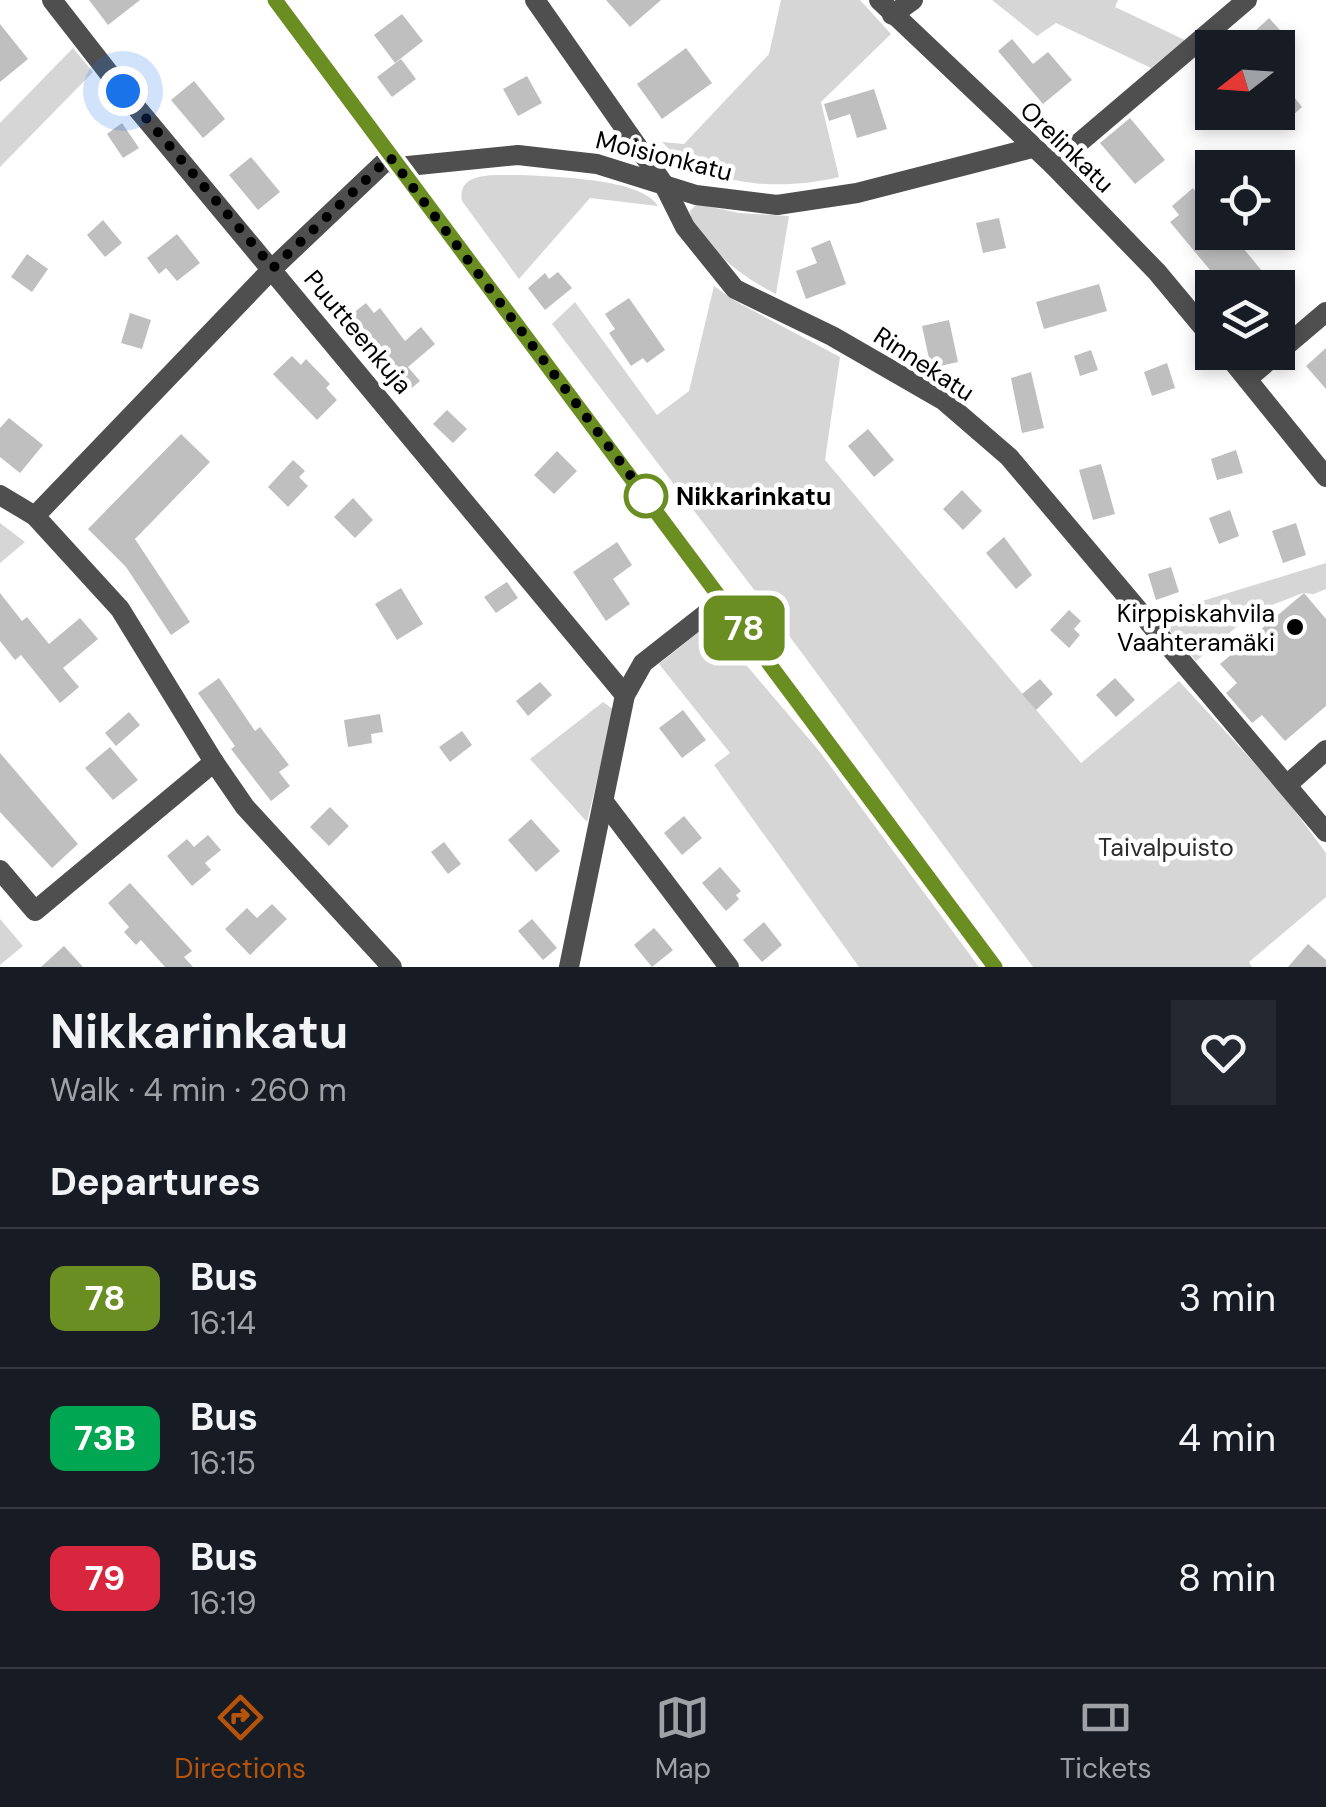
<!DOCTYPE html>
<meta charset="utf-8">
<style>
:root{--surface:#171b24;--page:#242831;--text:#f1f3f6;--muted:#9ea1a6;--line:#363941;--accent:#b45309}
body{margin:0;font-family:"DM Sans",sans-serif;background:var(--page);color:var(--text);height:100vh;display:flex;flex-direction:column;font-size:38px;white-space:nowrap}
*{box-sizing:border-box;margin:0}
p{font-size:32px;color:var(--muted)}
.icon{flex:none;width:55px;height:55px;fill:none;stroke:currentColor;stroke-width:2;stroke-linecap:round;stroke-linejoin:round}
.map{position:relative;height:967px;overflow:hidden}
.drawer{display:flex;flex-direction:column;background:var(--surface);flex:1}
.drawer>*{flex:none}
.badge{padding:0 20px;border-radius:15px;font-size:35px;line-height:65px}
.needle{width:65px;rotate:253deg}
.fabs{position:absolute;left:1195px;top:30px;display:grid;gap:20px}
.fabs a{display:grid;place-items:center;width:100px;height:100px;border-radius:0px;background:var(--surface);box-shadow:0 5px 15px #0003;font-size:50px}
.you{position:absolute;width:50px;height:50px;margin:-25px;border:8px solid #fff;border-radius:50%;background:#1a73e8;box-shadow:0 0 0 15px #1a73e833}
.map>.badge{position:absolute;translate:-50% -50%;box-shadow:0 0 0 5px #fff}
h2{padding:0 50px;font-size:38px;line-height:90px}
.round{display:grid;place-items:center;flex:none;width:105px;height:105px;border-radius:0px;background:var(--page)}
.head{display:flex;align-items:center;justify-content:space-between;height:170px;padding:0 50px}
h1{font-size:48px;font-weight:700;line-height:75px}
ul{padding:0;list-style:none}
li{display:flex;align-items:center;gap:30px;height:140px;padding:0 50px;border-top:2px solid var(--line)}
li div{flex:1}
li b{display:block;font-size:38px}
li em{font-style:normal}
li .badge{min-width:110px;font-weight:700;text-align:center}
.menu{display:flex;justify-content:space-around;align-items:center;height:140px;border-top:2px solid var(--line);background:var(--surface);font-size:28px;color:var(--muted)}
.menu a{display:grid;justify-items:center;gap:5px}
.menu .active{color:var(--accent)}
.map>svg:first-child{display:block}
</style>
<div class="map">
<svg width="1326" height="967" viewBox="0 0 1326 967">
<rect width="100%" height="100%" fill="#fff"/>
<!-- green -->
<g fill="#d6d6d6">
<path d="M781,0h79l31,34 -70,68 18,75c-58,14 -133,11 -177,-35l22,2 85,-90z"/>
<path d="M992,0h126l-3,7 70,33 -34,28 -95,-45 -19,13z"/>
<path d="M73,48l20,24 -93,95v-44z"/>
<path d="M522,175c31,2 120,3 136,31l-68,-8 -71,81 -57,-78c-6,-32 39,-25 60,-26z"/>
<path d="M697,204l42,9 50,3 -13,78c-37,-19 -63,-40 -85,-76l-1,-7z"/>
<path d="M714,286l21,15 105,56 -15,103 256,303 98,-82 102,111 45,61v44l-77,65 3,5h-219l-237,-322 -244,-321 23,-22 82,113 32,-24z"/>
<path d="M0,523l25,19 -25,21z"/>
<path d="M1326,563v26l-12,5 -11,-1 -49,19 -58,49 -39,-46z"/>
<path d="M705,627l20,13 95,112 159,215h-120l-145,-202 16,-12 -71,-89z"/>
<path d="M603,702l10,7v5l-26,108 -57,-63z"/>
<path d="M0,919l23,27 -23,19z"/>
</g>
<!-- building -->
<g fill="#bfbfbf">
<path d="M89,0h51l-32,25z"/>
<path d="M606,0h55l-31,27z"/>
<path d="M402,14l21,27 -28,22 -21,-28z"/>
<path d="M1269,18l20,22 -8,8h-44z"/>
<path d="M0,24l28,35 -28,23z"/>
<path d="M1012,39l21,25 15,-12 24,28 -29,24 -45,-53z"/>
<path d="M686,48l26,35 -50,36 -25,-35z"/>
<path d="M401,59l15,20 -24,18 -15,-20z"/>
<path d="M527,76l15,27 -24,13 -15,-27z"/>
<path d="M1278,77l24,30 -17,15 -7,-9z"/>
<path d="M194,81l31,38 -22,19 -32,-38z"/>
<path d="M874,89l13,40 -30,9 -7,-24 -21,7 -5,-17z"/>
<path d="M1130,118l35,42 -30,24 -35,-41z"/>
<path d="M122,123l17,25 -16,10 -16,-24z"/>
<path d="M251,157l29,35 -22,18 -29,-35z"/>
<path d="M1193,188l19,24v20h18l46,56h-51l-55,-66 9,-7 -7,-9z"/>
<path d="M999,218l7,30 -23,5 -7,-30z"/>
<path d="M103,220l19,23 -17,14 -18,-22z"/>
<path d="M177,234l23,29 -23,18 -11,-13 -7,6 -12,-16z"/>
<path d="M830,240l16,44 -40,15 -10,-28 21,-8 -6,-15z"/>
<path d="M27,254l21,15 -16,23 -21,-15z"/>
<path d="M558,272l14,16 -27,22 -17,-22 17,-15 4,6z"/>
<path d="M1099,284l8,27 -63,18 -8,-27z"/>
<path d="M629,298l36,52 -18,13 -4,-5 -12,8 -22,-33 6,-4 -10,-15z"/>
<path d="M366,303l8,10 6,-5 25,33 16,-14 14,17 -27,23 12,14 -19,16 -17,-21 8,-7 -8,-10 2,-2 -34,-43z"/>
<path d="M130,313l21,7 -9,29 -21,-6z"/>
<path d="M949,320l9,42 -27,6 -9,-42z"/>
<path d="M1326,348v41l-20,-23z"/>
<path d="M1091,350l7,20 -18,6 -6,-20z"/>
<path d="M292,356l9,9 5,-6 24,25 -4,4 11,12 -20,20 -44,-46z"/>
<path d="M1167,363l8,25 -23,8 -8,-24z"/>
<path d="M1031,372l13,56 -22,5 -11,-55z"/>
<path d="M447,410l20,19 -14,14 -20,-19z"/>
<path d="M9,418l34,27 -23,28 -20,-16v-29z"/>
<path d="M868,429l26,31 -20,17 -26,-31z"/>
<path d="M181,434l29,28 -75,77 55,83 -19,13 -45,-68 -38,-38z"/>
<path d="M1236,450l7,23 -26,7 -6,-21z"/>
<path d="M557,451l20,20 -23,23 -20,-19z"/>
<path d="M293,460l12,11 -6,6 9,9 -20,21 -20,-20z"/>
<path d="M1101,464l14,50 -22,6 -14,-50z"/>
<path d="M962,490l20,21 -19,19 -20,-21z"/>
<path d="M353,498l20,22 -18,18 -21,-21z"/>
<path d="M1230,510l9,26 -20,8 -10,-26z"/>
<path d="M1296,523l10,32 -23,8 -11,-32z"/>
<path d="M1004,537l28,38 -16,14 -30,-36z"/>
<path d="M617,542l15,23 -19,14 17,25 -24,17 -33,-49z"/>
<path d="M1171,567l8,25 -23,8 -8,-26z"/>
<path d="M507,582l11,16 -22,15 -12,-16z"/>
<path d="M401,588l22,36 -26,16 -22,-36z"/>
<path d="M0,593l22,28 5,-4 22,27 31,-26 18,21 -35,29 16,19 -19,16 -39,-48 -6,5 -15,-19z"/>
<path d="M1304,593l22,26v87l-41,35 -23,-26 -10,8 -26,-30 11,-10 -17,-19z"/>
<path d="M1069,610l12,11 -7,8 6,6 -11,13 -19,-18z"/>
<path d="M219,678l36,53 5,-4 29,38 -10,7 11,14 -19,15 -40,-52 4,-3 -37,-53z"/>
<path d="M1115,678l20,22 -19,17 -20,-22z"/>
<path d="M1040,679l13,15 -17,16 -14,-16z"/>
<path d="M540,682l12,13 -24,21 -12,-15z"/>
<path d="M683,710l23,30 -24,18 -23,-30z"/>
<path d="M129,712l11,13 -24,21 -11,-13z"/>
<path d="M380,714l3,18 -12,2 1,9 -24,4 -4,-27z"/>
<path d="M462,731l10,14 -22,17 -11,-15z"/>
<path d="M110,747l28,33 -25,20 -28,-32z"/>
<path d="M0,753l78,91 -26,24 -52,-56z"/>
<path d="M330,807l19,19 -20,20 -19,-19z"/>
<path d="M684,816l18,22 -20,17 -18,-22z"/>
<path d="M531,819l29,32 -24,21 -28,-32z"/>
<path d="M208,835l13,15 -16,13 6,7 -19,16 -25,-30 20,-17 7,8z"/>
<path d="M444,842l17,22 -13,10 -17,-22z"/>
<path d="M720,867l21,24 -5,4 3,4 -13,12 -24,-28z"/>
<path d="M130,883l62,68 -8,6 9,10h-28l-24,-27 -5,5 -12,-13 5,-5 -21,-24z"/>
<path d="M272,904l15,15 -37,36 -25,-26 22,-21 10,10z"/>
<path d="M532,919l25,29 -14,12 -25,-29z"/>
<path d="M764,922l18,23 -20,17 -19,-22z"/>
<path d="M654,928l19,22 -21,17 -18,-22z"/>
<path d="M1308,944l18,16v7h-38z"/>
<path d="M64,946l19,21h-42z"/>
</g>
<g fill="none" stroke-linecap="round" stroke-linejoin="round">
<!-- minor -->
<g stroke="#4f4f4f" stroke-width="20">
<path d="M52,0l74,95 499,600"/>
<path d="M535,0l128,183 22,44 50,62 97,47 111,64 66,57 317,375"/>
<path d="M892,15l21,-15"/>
<path d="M1053,165l194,-165"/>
<path d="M398,167l120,-12 79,9 99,31 81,10 80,-12 175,-45"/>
<path d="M1247,379l79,-67"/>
<path d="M0,495l35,21 85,93 94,153 31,45 147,160"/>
<path d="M35,516l238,-248 117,-111"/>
<path d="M1288,784l38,-34"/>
<path d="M604,802l125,165"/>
<path d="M0,870l35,41 179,-149"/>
<path d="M569,967l56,-272 18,-32 79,-62"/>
</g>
<!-- tertiary -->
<g stroke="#4f4f4f" stroke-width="20">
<path d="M879,0l174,165 104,107 55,66"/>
<path d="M1225,352l101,125"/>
</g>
<!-- secondary -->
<path stroke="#1c1c1c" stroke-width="20" d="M275,0l720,967"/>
</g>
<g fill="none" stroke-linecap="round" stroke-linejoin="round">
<!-- line casing -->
<g stroke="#fff" stroke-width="22">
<path id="line" d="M275,0l720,967"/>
</g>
<!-- line -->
<use href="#line" stroke="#6b8e23" stroke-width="15"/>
<!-- walk -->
<path stroke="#000" stroke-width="10" stroke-dasharray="0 18" d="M123,91l150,177 117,-111 256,339"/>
</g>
<!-- markers -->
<circle fill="#fff" stroke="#6b8e23" stroke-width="5" cx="646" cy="496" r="20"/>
<circle fill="#000" stroke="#fff" stroke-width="4" cx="1295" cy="627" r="10"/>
<g text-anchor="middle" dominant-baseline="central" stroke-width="9" stroke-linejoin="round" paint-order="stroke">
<!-- street labels -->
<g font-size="25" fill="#000" stroke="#fff">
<text transform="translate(1067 147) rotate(44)">Orelinkatu</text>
<text transform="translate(664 156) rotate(14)">Moisionkatu</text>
<text transform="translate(358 332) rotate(50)">Puutteenkuja</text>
<text transform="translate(924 364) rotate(33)">Rinnekatu</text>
</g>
<!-- stop labels -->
<g font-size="25" font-weight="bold" fill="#000" stroke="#fff" text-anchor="start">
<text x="676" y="496">Nikkarinkatu</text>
</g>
<!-- poi labels -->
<g font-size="25" fill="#000" stroke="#fff" text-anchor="end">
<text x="1275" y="613">Kirppiskahvila<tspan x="1275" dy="29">Vaahteramäki</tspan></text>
</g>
<!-- park labels -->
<g font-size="25" fill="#2d2d2d" stroke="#fff">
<text x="1166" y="847">Taivalpuisto</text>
</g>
</g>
</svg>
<div class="fabs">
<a><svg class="needle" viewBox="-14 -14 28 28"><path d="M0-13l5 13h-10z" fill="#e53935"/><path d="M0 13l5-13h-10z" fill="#9ea1a6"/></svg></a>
<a><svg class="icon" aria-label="locate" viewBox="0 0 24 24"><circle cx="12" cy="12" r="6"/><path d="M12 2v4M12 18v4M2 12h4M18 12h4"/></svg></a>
<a><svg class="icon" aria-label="layers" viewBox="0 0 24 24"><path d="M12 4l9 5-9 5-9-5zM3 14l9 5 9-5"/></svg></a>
</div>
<div class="you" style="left:123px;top:91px"></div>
<b class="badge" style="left:744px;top:628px;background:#6b8e23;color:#fff">78</b>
</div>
<section class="drawer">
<div class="head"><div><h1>Nikkarinkatu</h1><p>Walk · 4 min · 260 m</p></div><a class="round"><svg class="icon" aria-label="heart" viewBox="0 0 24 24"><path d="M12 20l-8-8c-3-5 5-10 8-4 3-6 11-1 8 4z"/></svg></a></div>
<h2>Departures</h2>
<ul>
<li><span class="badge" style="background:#6b8e23;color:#fff">78</span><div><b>Bus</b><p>16:14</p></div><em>3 min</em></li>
<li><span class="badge" style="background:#00a651;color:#fff">73B</span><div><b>Bus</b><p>16:15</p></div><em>4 min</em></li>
<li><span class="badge" style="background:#d7263d;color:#fff">79</span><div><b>Bus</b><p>16:19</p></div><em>8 min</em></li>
</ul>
</section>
<nav class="menu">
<a class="active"><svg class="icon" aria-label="directions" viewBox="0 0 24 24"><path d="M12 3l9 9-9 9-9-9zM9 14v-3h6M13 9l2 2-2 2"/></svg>Directions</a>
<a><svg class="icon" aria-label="map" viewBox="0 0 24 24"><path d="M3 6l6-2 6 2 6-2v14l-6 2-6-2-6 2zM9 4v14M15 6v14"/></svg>Map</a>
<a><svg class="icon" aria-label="tickets" viewBox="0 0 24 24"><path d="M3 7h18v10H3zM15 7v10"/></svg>Tickets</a>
</nav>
